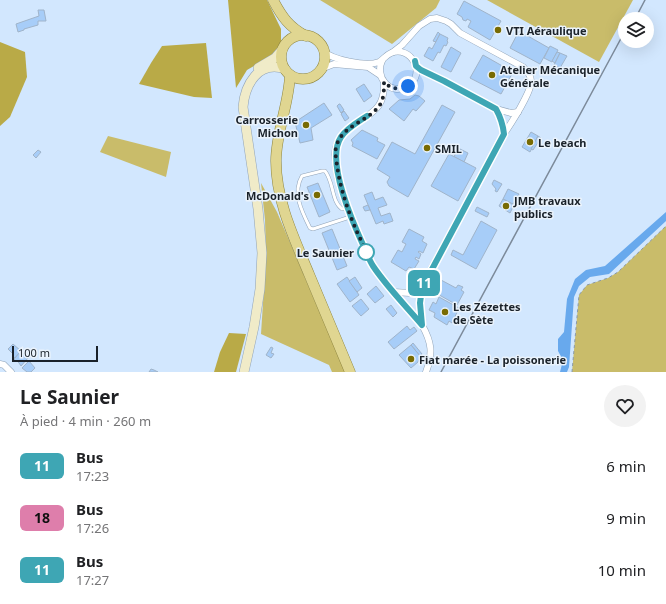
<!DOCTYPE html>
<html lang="fr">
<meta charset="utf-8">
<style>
:root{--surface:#fff;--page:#f2f2f2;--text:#202124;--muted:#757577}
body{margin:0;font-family:"Noto Sans",sans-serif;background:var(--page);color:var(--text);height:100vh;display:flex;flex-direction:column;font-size:15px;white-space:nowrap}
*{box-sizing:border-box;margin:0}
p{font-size:13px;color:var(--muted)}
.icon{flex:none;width:22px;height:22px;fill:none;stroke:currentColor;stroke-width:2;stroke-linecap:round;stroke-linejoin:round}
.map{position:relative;height:372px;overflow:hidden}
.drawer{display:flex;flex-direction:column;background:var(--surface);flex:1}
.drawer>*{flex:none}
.badge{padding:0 8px;border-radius:6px;font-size:14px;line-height:26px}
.controls{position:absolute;left:618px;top:12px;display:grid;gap:8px}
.controls a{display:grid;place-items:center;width:36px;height:36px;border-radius:50%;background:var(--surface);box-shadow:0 4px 16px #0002;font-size:20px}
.scale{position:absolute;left:12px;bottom:10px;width:86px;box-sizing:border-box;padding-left:4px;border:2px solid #1a222a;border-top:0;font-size:11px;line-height:14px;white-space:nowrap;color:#1a222a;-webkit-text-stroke:3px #eaf3fc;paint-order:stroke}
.you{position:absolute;width:20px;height:20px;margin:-10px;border:3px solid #fff;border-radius:50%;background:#1a73e8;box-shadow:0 0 0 6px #1a73e833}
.map>.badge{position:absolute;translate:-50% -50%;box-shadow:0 0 0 2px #fff}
.round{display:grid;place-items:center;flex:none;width:42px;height:42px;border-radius:21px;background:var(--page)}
.summary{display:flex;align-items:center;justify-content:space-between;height:68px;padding:0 20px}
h1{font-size:19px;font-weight:700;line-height:30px}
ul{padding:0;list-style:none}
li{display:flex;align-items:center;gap:12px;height:52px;padding:0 20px}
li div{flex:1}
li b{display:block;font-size:15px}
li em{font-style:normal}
li .badge{min-width:44px;font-weight:700;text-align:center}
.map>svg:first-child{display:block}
</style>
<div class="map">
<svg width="666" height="372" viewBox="0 0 666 372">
<rect width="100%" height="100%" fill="#d2e7fe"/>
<!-- green -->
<g fill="#c9bc6a">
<path d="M320,0h120l-4,8 -44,36z"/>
<path d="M487,0h146l-34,62z"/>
<path d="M108,136l63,16 -5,25 -66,-25z"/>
<path d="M261,183l16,29 68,160h-13l-3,-7 -68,-31 5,-78 -1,-36z"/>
<path d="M666,226v146h-94l7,-77 8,-10 21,-7 10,-6z"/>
</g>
<!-- forest -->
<g fill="#b9aa47">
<path d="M228,0h39l14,29v14l-5,10 -29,17 -11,18z"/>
<path d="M0,42l25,10 2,25 -17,40 -10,9z"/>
<path d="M206,43l6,55 -18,-1 -55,-13 12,-21 11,-17z"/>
<path d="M229,333l17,1 -10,38h-22l6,-20z"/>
</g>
<!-- water -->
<path fill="#68a9ed" d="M666,212v9l-57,53 -19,3 -11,9 -5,11 -5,70 -2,5h-7l3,-12 -5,-9v-12l6,-7 3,-33 8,-20 11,-9 19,-4z"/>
<!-- building -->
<g fill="#a7cdf8" stroke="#a0b4ca">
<path d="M464,1l37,20 -11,19 -22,-13 3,-6 -4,-2 -1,2 -3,-1 -1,-3 -5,-3z"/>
<path d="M38,10h6l2,11h-8v4l-14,4v1l-6,2 -2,-8 23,-8z"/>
<path d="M519,31l30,17 -9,16 -30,-16z"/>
<path d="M438,32l2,2 -4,8 -3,-1z"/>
<path d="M440,34l8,4 -1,3 1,1 -2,4 -2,-1 -4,8 -2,-1 -5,9 -9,-5 5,-9 3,2z"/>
<path d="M550,46l8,4 -6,12 -8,-4z"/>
<path d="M451,47l10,6 -10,19 -10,-5z"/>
<path d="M557,52l3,1 -5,10 -3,-2z"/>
<path d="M560,53l7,3 -7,12 -6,-3z"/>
<path d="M483,55l30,17 -12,22 -31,-16z"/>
<path d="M364,84l8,12 -8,6 -8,-13z"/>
<path d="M415,95l4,1 6,5 -9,10 -3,-2 -9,12 -15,-12 10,-9 11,-1z"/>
<path d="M324,103l8,12 -21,13 2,12 -13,3 -5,-21z"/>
<path d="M339,104h1l4,6 -3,3 -4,-7z"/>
<path d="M442,105l13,7 -47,85 -19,-11 -2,-4 3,-5 -13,-8 15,-27 23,12z"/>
<path d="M344,111l5,7 -4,3 -4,-7z"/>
<path d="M362,130l16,8 -1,3 8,4 -8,14 -25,-13 1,-3 -2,-3z"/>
<path d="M531,132l7,4 -8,16 -8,-5z"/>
<path d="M538,136l3,2 -8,12 -2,-1z"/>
<path d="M458,148l10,5 -4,9 -10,-5z"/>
<path d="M38,150l3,2 -5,6 -3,-3z"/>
<path d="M449,154l27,14 -18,33 -27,-15z"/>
<path d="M494,180l8,4 -5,8 -2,-1 1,-2 -4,-5z"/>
<path d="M318,183l12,29 -11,5 -12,-30z"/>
<path d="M508,189l11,5 -6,10 -10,-5z"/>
<path d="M372,192l3,8 8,-3 4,8 -9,3 3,8 9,-3 3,8 -9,3 -1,-3 -7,3 -12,-29z"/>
<path d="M503,199l11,6 -4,8 -11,-7z"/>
<path d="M368,205l2,5 -5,1 -2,-4z"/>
<path d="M477,207l12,6 -2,4 -12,-6z"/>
<path d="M481,221l16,9 -21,39 -25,-14 2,-5 10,5z"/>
<path d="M332,229l15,37 -10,4 -15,-37z"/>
<path d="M409,229l15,8 -2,4 5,3 -4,9 -4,-2 -1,1 3,2 -2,5 -3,-2 -1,2 4,2 -5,8 -5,-2 -3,4 -15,-9 7,-12 4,2 4,-8 -4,-2z"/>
<path d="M347,277l12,18 -9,7 -13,-18z"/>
<path d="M355,277l7,11 -5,4 -8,-11z"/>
<path d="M441,280l15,8 2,-3 5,2 -2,3 3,2 -7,13 -23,-13z"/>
<path d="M376,286l8,10 -9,7 -8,-9z"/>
<path d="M439,297l20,11 -7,15 -3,-2 -2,4 -13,-8 1,-4 -6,-3 4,-8 3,2z"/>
<path d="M361,299l8,10 -8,7 -9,-10z"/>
<path d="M391,305l6,8 -4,4 -7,-8z"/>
<path d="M407,326l3,4 4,-3 3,4 -23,18 -6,-7z"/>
<path d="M413,343l9,11 -2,2 -9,-11z"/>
<path d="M13,344l8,7 -6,7 -2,-2 1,-1 -6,-6z"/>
<path d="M411,345l9,11 -2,6 -7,6 -12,-13z"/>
<path d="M271,347l2,1 -2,5 3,1 -3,4 -5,-3z"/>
<path d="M21,351l7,7 -7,8 -4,-6 -1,1 -2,-2z"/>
<path d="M29,361l6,7 -4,4h-4l-5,-4z"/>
<path d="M151,369l3,1 4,2h-9z"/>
</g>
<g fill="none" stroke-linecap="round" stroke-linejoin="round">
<!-- service casing -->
<g stroke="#90a3b8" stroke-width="4">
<path id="service" d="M348,208l-6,1c-11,-8 -8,-27 -17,-38h-3l-20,5c-10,17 0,36 8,52l3,1 37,-12"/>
</g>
<!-- minor casing -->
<g stroke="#90a3b8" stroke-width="7">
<g id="minor">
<path d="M323,51c10,9 43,16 56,11 4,-2 7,-7 12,-9 20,-8 36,21 17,33 -18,11 -35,-10 -25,-27"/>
<path d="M393,52l9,-7 17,-19 11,-7 7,-1 9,3 5,3 9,9 63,34c4,4 8,8 8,14 1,10 -21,44 -27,53l-83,154 -1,15 2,22"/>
<path d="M417,66l4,4 23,11 52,28c5,9 7,16 8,25"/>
<path d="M321,69l13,-5 34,3 12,8"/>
<path d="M384,82c1,26 -11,30 -31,44 -5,3 -10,7 -13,12 -3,5 -5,11 -5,17 1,32 16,64 29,92 3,7 6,14 10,20 14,20 32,39 48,58 10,18 11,28 4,47"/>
<path d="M496,109l15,4 7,-1"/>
<path d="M394,292l16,1 11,-5"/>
<path d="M0,364l4,1 7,7"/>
</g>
</g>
<!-- secondary casing -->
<g stroke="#90a3b8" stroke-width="10">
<g id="secondary">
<path d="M258,68l17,-10 7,-8"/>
<path d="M244,372l10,-45 6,-38 2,-36 -4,-44 -15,-102c2,-22 15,-47 42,-38"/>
</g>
</g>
<!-- primary casing -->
<g stroke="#8e853e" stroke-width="11">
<g id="primary">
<path d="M273,0c9,17 16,27 33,36"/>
<circle cx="303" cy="57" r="22"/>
<path d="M290,75c-1,29 -14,57 -14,86 0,40 18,77 33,113 14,33 27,65 41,98"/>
</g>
</g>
<!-- path -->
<path stroke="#8999aa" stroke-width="1" stroke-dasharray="3 3" stroke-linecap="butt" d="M572,372l7,-77 8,-10 21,-7 10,-6 48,-46"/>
<!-- service -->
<use href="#service" stroke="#fff" stroke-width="3"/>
<!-- minor -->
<use href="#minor" stroke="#fff" stroke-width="6"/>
<!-- secondary -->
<use href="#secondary" stroke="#f0ebc8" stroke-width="9"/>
<!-- primary -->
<use href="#primary" stroke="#e0d691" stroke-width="10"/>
<!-- rail -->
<g stroke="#7c8a9a" stroke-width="1.5">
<path d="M635,19l10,-19"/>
<path d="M441,372l184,-341"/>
</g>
</g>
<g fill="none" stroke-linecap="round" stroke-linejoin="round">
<!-- line casing -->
<g stroke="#fff" stroke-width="9">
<path id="line" d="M367,116c-9,6 -20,12 -26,21 -16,24 12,86 23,110 3,6 5,13 9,19 14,21 33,40 49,59l-2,-22 2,-15 82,-154c-1,-9 -3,-16 -8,-25l-52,-28 -23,-11 -5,-4 -1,-5"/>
</g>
<!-- line -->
<use href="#line" stroke="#3ea6b4" stroke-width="6"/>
<!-- walk -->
<path stroke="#1a222a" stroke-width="4" stroke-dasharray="0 7.2" d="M366,252c-2,-7 -6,-13 -9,-20 -9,-21 -17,-44 -20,-67 -1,-6 -2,-12 -1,-18 6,-23 34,-25 45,-44 3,-6 3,-14 3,-21 7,7 15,8 24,4"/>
</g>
<!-- markers -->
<g fill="#786b03" stroke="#eaf3fc" stroke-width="1.5">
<circle cx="498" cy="30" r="4"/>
<circle cx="492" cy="75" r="4"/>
<circle cx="306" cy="125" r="4"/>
<circle cx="530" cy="142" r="4"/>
<circle cx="427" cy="148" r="4"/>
<circle cx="317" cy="195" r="4"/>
<circle cx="506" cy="206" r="4"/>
<circle cx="445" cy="312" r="4"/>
<circle cx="411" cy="359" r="4"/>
</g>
<circle fill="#fff" stroke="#3ea6b4" stroke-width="2" cx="366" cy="252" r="8"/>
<g text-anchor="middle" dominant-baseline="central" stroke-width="3" stroke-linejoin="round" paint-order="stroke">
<!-- poi labels -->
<g font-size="11" font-weight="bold" fill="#1a222a" stroke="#eaf3fc" text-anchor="start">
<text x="506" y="30">VTI Aéraulique</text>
<text x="500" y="69">Atelier Mécanique<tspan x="500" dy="13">Générale</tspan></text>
<text x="298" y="119" text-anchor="end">Carrosserie<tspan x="298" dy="13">Michon</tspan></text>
<text x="538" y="142">Le beach</text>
<text x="435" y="148">SMIL</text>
<text x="309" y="195" text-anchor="end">McDonald's</text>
<text x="514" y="200">JMB travaux<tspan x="514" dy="13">publics</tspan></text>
<text x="453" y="306">Les Zézettes<tspan x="453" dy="13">de Sète</tspan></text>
<text x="419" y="359">Fiat marée - La poissonerie</text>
</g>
<!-- stop labels -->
<g font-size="11" font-weight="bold" fill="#1a222a" stroke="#eaf3fc" text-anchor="end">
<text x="354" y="252">Le Saunier</text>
</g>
</g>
</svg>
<div class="controls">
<a><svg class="icon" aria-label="layers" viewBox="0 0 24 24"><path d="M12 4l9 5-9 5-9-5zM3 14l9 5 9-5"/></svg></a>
</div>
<div class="scale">100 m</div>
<div class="you" style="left:408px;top:86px"></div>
<b class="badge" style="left:424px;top:283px;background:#3ea6b4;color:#fff">11</b>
</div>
<section class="drawer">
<div class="summary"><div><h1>Le Saunier</h1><p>À pied · 4 min · 260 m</p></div><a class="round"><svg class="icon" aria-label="heart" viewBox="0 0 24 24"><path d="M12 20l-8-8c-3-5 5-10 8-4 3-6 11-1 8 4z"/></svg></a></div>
<ul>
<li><span class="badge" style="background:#3ea6b4;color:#fff">11</span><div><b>Bus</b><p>17:23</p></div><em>6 min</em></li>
<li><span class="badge" style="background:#de7eab;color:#111">18</span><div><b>Bus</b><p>17:26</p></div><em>9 min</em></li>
<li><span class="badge" style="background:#3ea6b4;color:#fff">11</span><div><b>Bus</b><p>17:27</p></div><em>10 min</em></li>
</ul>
</section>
